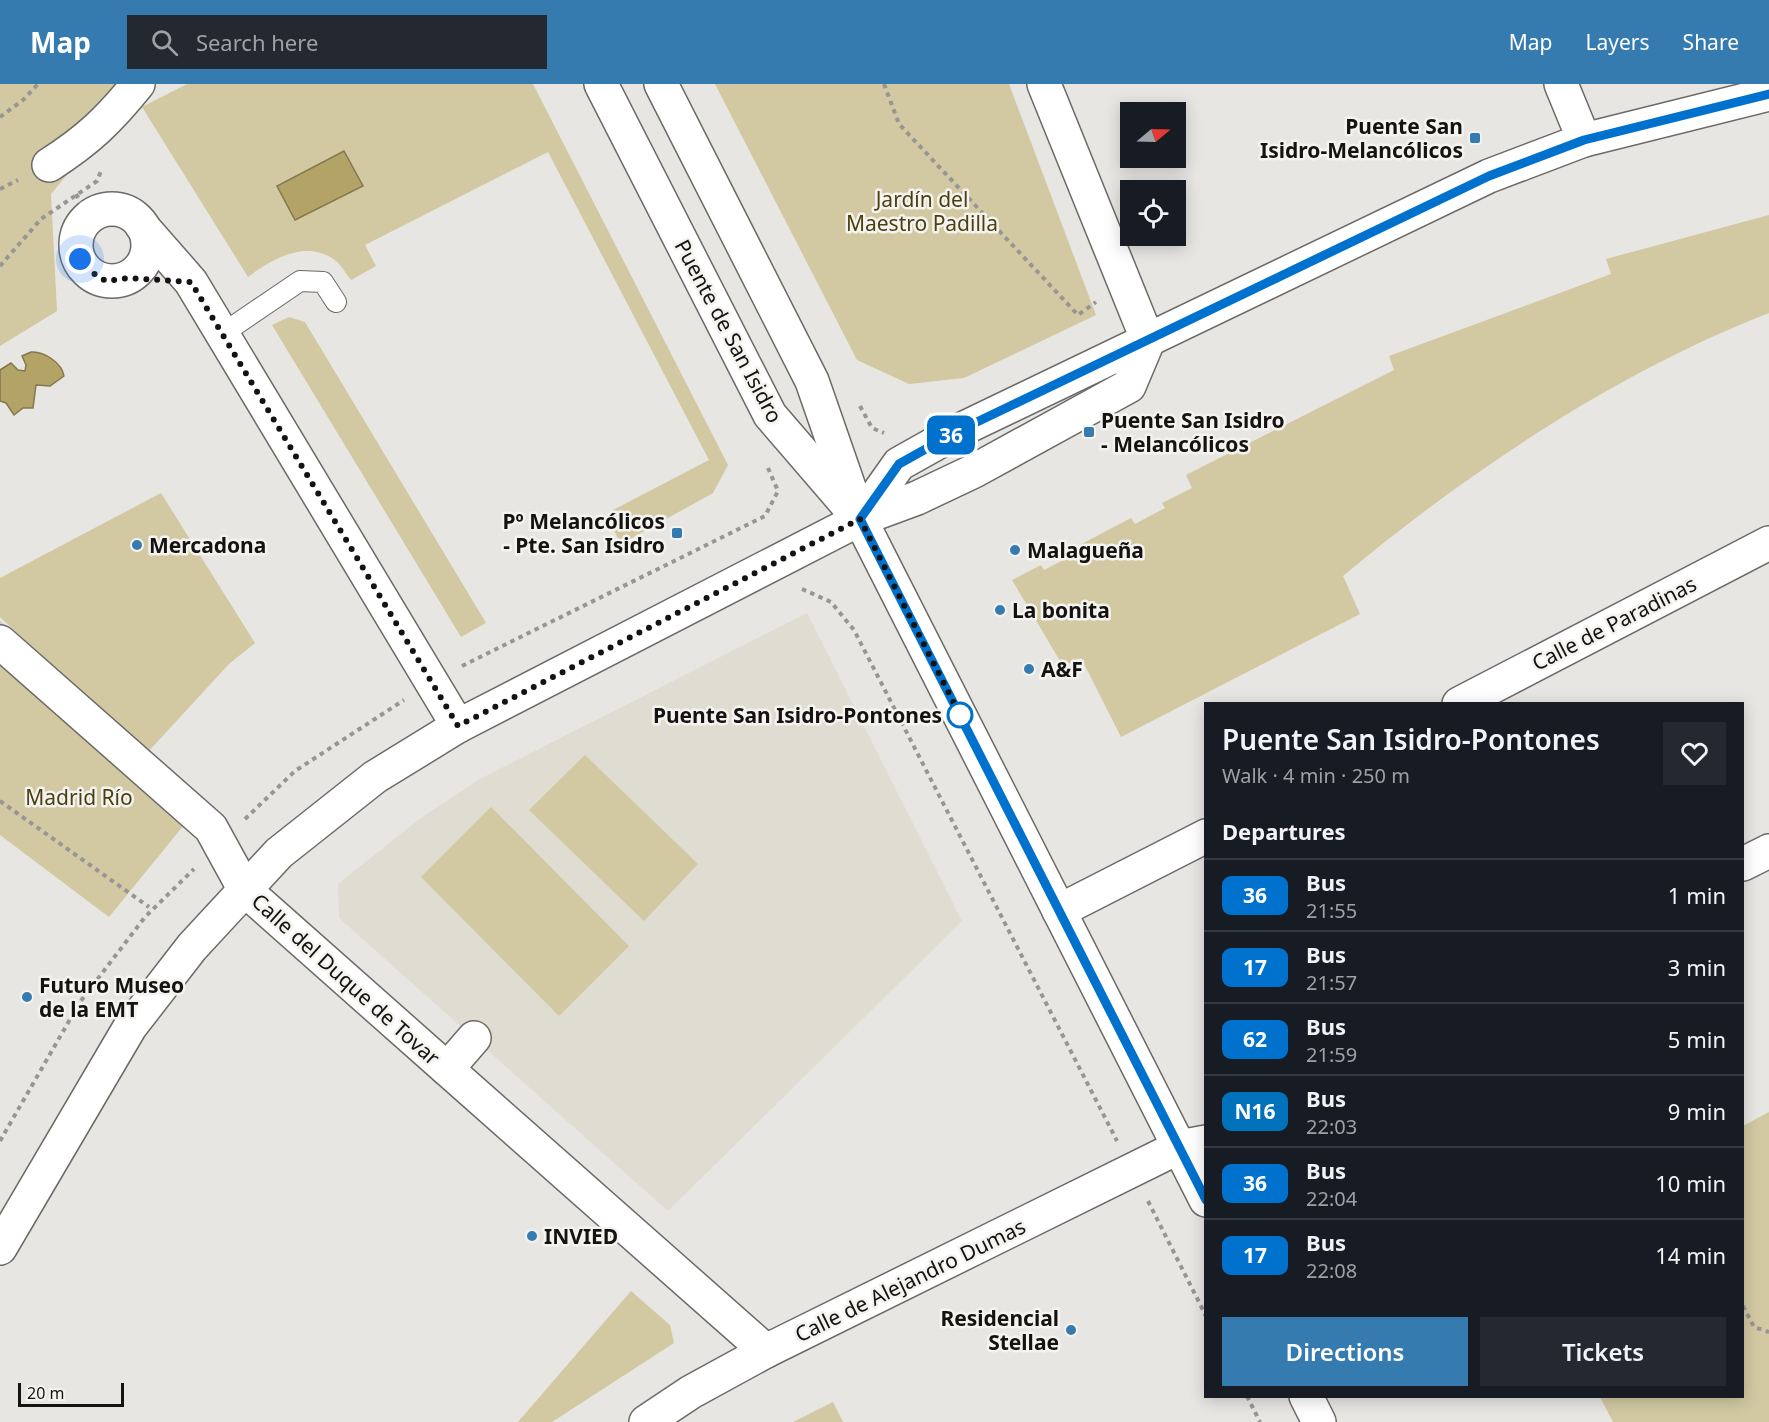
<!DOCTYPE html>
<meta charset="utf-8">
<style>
:root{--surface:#171b24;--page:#242831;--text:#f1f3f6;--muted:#9ea1a6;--line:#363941;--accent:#367bb0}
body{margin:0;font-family:"Noto Sans",sans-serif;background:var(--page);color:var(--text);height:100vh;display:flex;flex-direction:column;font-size:22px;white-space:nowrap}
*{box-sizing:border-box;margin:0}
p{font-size:20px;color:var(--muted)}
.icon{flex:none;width:33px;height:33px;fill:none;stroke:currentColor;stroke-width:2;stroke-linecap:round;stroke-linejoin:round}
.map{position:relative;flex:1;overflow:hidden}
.drawer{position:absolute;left:1204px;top:618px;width:540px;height:696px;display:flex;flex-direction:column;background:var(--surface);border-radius:0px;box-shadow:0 3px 15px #0003}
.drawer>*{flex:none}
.badge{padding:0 12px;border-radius:9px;font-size:21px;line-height:39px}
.needle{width:39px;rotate:71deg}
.fabs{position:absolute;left:1120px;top:18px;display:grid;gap:12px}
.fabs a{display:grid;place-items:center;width:66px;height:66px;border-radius:0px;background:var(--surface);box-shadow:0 3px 15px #0003;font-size:30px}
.scale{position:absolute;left:18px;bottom:15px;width:106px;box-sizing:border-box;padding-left:6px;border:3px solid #141312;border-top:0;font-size:16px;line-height:21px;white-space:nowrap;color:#141312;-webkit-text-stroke:4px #f4f3ef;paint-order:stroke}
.you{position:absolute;width:30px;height:30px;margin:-15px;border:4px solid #fff;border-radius:50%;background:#1a73e8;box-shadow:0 0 0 9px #1a73e833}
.map>.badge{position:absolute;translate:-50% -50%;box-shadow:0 0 0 3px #fff}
h2{padding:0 18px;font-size:22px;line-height:54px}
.round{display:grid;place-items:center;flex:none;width:63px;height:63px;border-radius:0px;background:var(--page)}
.head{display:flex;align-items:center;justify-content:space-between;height:102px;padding:0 18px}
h1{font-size:28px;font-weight:600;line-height:45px}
.cta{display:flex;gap:12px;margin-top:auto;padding:12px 18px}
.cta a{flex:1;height:69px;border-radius:0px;background:var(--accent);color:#fff;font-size:24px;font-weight:600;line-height:69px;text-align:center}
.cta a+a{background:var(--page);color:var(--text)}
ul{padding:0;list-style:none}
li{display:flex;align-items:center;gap:18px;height:72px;padding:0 18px;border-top:2px solid var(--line)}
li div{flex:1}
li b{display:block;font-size:22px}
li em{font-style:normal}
li .badge{min-width:66px;font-weight:700;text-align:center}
header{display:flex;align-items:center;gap:36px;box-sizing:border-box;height:84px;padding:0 30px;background:var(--accent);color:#fff}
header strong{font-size:28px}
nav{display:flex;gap:33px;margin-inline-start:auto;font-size:21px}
.search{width:420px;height:54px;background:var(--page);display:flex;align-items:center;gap:15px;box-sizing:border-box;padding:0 21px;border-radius:0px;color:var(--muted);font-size:22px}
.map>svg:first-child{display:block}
</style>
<header>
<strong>Map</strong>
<div class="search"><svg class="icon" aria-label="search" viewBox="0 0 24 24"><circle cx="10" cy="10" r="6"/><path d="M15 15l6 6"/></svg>Search here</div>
<nav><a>Map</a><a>Layers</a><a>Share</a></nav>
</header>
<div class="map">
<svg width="1769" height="1338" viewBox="0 0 1769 1338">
<rect width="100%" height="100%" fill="#e7e6e2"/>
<!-- built -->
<path fill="#dfdcd1" d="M807,529l155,308 -294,290 -329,-293 -1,-34 84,-67 58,-38z"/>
<!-- green -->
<g fill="#d2c8a2">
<path d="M0,0h127l-40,67 -36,43 6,117 -57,35z"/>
<path d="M187,0h346l195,381 -15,28 -92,51 -11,-21 7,-3 -4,-10 96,-50 -161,-308 -183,93 11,21 -25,14c-5,-6 -9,-14 -15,-19 -29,-23 -64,-2 -88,16l-106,-170z"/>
<path d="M715,0h294l87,231 -132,63 -55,6 -52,-24z"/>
<path d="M1769,131v98c-154,60 -300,158 -426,263l17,38 -239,123 -40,-79 -18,8 -51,-86 29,-15 3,5 31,-16 -3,-5 59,-31 4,6 30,-16 -3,-5 30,-15 -6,-13 208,-105 -5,-14 222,-82 -5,-15z"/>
<path d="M289,233l16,5 181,301 -25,14 -189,-312z"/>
<path d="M161,409l94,150 -26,21 -82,89 -147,-136v-39z"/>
<path d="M0,537l201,183 -92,113 -109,-82z"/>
<path d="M585,671l113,109 -54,57 -115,-111z"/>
<path d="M491,723l138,139 -70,70 -138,-139z"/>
<path d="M1769,1028v310h-156l-13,-25 143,-1v-270z"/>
<path d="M631,1207l39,34 4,18 -122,79h-34z"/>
<path d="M833,1318l10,20h-50z"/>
</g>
<!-- water -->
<g fill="#b3a367" stroke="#83784e" stroke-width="1.5">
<path d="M344,67l19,35 -68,34 -18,-34z"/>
<path d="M31,268c13,-1 31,11 33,24l-14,10 -14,-1 -3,23h-10l-9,7 -8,-12 -6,-2v-31l11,-7 7,7 7,1 1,-6 -4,-9z"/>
</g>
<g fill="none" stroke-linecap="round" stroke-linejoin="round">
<!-- lane casing -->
<g stroke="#6b6a67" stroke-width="22">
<path id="lane" d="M222,250l78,-53 23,1 13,20"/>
</g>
<!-- street casing -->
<g stroke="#6b6a67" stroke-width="36">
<g id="street">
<path d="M1561,0l23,56"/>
<path d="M49,81c39,-25 60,-45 89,-81"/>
<circle cx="112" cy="161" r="36"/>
<path d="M142,142l49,56 267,444"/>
<path d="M860,435l57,-21 57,-27 155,-85 19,-45 -104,-257"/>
<path d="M0,558l211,186 34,62 202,179"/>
<path d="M1459,620l310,-161"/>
<path d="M1743,780l26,-13"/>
<path d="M1059,827l147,-75"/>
<path d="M474,954l-27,31 319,282"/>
<path d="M646,1338l45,-30 75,-41 413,-204 27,-5"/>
</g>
</g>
<!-- secondary casing -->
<g stroke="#6b6a67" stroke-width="36">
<g id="secondary">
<path d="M601,0l169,331 81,94"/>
<path d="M661,0l151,297 48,138 346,681"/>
<path d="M0,1164l130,-221 62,-80 87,-94 96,-76 83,-51 402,-207 39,-55 57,-32 533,-256 95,-36 185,-46"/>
<path d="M1306,1312l13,26"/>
</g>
</g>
<!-- path -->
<g stroke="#979694" stroke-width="4" stroke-dasharray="4.5 4.5" stroke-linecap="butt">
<path d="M884,0l15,40 179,191 18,-13"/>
<path d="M0,33l23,-17 15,-16"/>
<path d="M0,105l18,-9"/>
<path d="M76,110l14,23"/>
<path d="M0,182l41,-47 56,-38 4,-10"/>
<path d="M860,322l12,22 12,5"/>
<path d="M802,505l29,13 23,28 263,511"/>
<path d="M462,582l303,-150 13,-25 -10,-23"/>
<path d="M0,717l149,106"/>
<path d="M245,735l50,-48 109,-71"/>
<path d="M0,1057l80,-139 65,-85 49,-48"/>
<path d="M1148,1117l58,115"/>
<path d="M1743,1222l11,21 15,5"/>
<path d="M1247,1312l13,26"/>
</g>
<!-- lane -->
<use href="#lane" stroke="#fff" stroke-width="20"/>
<!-- street -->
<use href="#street" stroke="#fff" stroke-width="33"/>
<!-- secondary -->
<use href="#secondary" stroke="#fff" stroke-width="33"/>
</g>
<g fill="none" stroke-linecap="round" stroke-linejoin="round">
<!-- line casing -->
<g stroke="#fff" stroke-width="14">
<path id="line" d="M1206,1116l-346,-681 39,-55 57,-32 533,-256 95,-36 185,-46"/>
</g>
<!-- line -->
<use href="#line" stroke="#0072ce" stroke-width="9"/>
<!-- walk -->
<path stroke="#141312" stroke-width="6" stroke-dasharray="0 10.8" d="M80,175l6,10 20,12 22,-3 63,4 267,444 402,-207 100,196"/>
</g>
<!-- markers -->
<g fill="#367bb0" stroke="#f4f3ef" stroke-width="2">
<rect x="1469" y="48" width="12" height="12" rx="3"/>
<rect x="1083" y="342" width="12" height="12" rx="3"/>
<rect x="671" y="443" width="12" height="12" rx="3"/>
<circle cx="137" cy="461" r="6"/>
<circle cx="1015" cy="466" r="6"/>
<circle cx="1000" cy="526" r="6"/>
<circle cx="1029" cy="585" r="6"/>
<circle cx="27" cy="913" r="6"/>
<circle cx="532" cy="1152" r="6"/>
<circle cx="1071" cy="1246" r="6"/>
</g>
<circle fill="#fff" stroke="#0072ce" stroke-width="3" cx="960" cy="631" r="12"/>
<g text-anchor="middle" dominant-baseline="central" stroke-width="5" stroke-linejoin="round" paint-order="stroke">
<!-- poi labels -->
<g font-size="21" font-weight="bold" fill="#141312" stroke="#f4f3ef" text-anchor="start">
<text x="1463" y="42" text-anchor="end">Puente San<tspan x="1463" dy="24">Isidro-Melancólicos</tspan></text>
<text x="1101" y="336">Puente San Isidro<tspan x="1101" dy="24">- Melancólicos</tspan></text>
<text x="665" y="437" text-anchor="end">Pº Melancólicos<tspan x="665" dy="24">- Pte. San Isidro</tspan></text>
<text x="149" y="461">Mercadona</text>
<text x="1027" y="466">Malagueña</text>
<text x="1012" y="526">La bonita</text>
<text x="1041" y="585">A&amp;F</text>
<text x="39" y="901">Futuro Museo<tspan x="39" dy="24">de la EMT</tspan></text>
<text x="544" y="1152">INVIED</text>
<text x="1059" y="1234" text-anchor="end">Residencial<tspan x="1059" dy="24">Stellae</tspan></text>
</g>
<!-- park labels -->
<g font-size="21" fill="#4b3f0f" stroke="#f4f3ef">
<text x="922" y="115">Jardín del<tspan x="922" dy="24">Maestro Padilla</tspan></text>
<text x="79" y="713">Madrid Río</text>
</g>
<!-- street labels -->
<g font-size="21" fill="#141312" stroke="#f4f3ef">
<text transform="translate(729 247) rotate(62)">Puente de San Isidro</text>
<text transform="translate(1614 539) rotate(-27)">Calle de Paradinas</text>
<text transform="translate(346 895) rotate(42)">Calle del Duque de Tovar</text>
<text transform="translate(910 1196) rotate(-26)">Calle de Alejandro Dumas</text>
</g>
<!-- stop labels -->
<g font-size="21" font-weight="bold" fill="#141312" stroke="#f4f3ef" text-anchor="end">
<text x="942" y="631">Puente San Isidro-Pontones</text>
</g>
</g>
</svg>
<div class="fabs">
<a><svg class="needle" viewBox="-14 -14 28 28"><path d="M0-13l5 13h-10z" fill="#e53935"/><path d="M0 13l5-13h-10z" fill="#9ea1a6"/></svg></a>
<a><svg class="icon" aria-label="locate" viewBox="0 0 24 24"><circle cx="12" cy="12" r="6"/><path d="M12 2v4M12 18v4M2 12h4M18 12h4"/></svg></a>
</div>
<div class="scale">20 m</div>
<div class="you" style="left:80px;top:175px"></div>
<b class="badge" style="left:951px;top:351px;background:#0072ce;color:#fff">36</b>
<section class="drawer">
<div class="head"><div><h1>Puente San Isidro-Pontones</h1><p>Walk · 4 min · 250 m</p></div><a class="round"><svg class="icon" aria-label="heart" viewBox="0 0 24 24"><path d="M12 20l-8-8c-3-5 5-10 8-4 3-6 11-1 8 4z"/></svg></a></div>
<h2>Departures</h2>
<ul>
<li><span class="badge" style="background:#0072ce;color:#fff">36</span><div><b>Bus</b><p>21:55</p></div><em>1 min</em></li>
<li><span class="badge" style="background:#0072ce;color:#fff">17</span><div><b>Bus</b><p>21:57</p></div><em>3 min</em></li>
<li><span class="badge" style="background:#0072ce;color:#fff">62</span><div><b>Bus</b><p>21:59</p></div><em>5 min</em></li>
<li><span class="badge" style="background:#0072bc;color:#fff">N16</span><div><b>Bus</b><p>22:03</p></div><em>9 min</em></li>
<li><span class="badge" style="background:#0072ce;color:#fff">36</span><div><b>Bus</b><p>22:04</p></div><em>10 min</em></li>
<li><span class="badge" style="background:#0072ce;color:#fff">17</span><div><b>Bus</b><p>22:08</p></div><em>14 min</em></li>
</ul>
<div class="cta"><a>Directions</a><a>Tickets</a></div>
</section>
</div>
